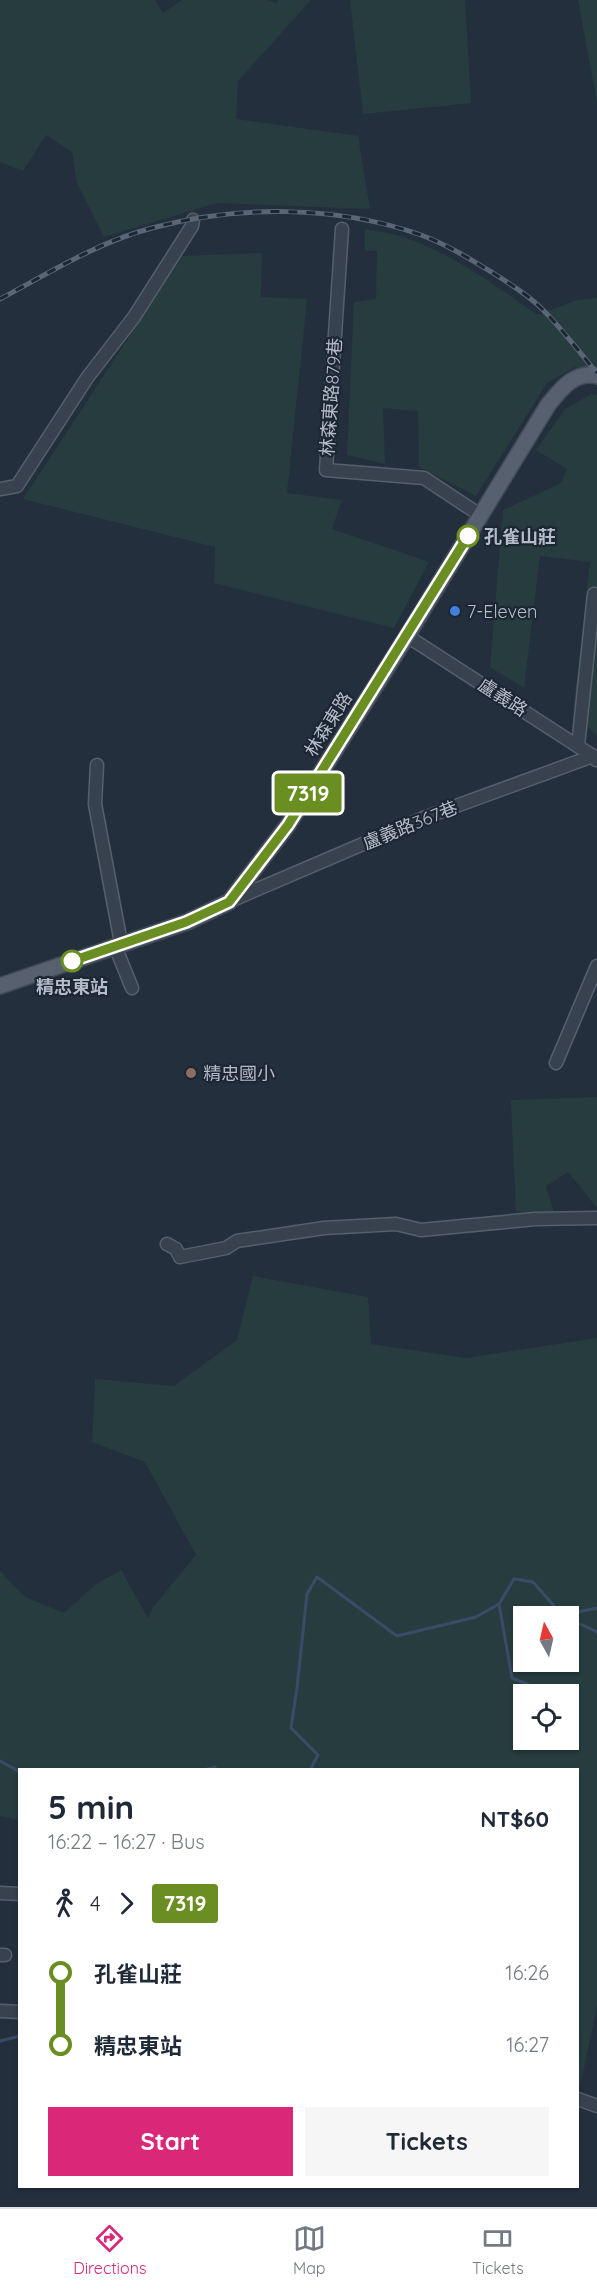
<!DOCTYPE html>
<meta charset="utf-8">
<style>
:root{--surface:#fff;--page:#f6f6f7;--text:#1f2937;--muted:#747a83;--line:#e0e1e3;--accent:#db2777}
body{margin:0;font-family:Quicksand,"Noto Sans TC",sans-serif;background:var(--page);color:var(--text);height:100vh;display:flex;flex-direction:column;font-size:22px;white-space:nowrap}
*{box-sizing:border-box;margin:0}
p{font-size:20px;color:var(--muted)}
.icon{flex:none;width:33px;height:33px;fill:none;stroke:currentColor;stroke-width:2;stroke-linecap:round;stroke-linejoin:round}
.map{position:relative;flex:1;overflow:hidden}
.sheet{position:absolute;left:18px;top:1768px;width:561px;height:420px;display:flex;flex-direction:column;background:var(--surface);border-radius:0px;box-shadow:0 2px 4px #0004}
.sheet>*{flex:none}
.badge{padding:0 12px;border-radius:4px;font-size:21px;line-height:39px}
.needle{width:39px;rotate:352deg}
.fabs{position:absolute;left:513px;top:1606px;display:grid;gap:12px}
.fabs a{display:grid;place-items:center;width:66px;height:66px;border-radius:0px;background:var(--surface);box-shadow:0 2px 4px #0004;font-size:30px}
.map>.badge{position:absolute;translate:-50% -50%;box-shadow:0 0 0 3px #fff}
.legs{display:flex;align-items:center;gap:9px;height:66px;padding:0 30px;font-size:20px}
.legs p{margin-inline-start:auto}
.headline{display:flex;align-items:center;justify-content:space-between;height:102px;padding:0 30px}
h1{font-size:33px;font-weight:700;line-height:45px}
.cta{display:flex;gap:12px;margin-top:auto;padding:12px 30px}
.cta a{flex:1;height:69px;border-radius:0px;background:var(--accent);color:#fff;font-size:24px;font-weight:700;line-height:69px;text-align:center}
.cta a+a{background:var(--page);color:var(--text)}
ul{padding:0 30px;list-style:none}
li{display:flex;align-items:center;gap:21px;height:72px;font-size:22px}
li i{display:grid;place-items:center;width:9px;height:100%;margin:0 8px;background:currentColor}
li i::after{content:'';width:15px;height:15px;margin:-8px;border:4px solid;border-radius:50%;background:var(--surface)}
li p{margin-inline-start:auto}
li:first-child i{background:linear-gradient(#0000 50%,currentColor 0)}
li:last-child i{background:linear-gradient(currentColor 50%,#0000 0)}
.menu{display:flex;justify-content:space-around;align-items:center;height:84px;border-top:2px solid var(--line);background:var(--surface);font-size:16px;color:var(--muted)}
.menu a{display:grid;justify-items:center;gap:3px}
.menu .current{color:var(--accent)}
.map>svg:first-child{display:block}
</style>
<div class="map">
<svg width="597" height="2207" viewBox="0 0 597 2207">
<rect width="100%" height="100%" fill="#242f3e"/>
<!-- green -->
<g fill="#263c3f" fill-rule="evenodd">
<path d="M0,0h155l8,13 19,-13h84l10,3 3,-3h32l-73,81 -2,38 122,17 12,73 -153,-6 -113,34 -27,-54 -5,-31 -26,-17 -23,36 -23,-9z"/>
<path d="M350,0h115l6,103 -108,11z"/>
<path d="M578,0h19v103z"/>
<path d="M365,229c14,3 28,4 41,9 49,17 90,48 132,77l39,-15 20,-2v71l-22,-2 -28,16 -71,113 -57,-29 -1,-56 -35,-3 2,56 -38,-9 7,-153 22,-3 1,-48 -12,-1z"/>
<path d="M262,253l-1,44 46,2 -20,194 55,7 -10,29 97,33 -35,66 -180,-45 1,-36 -192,-48 159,-243z"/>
<path d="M591,394l6,1v341l-24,-23 17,-151 -50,-6 -16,132 -34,-21 13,-157 58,-27 6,-14 -31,-19 29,-41z"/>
<path d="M597,1097v111l-29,-36 -22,14 8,26h-38l-5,-112z"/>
<path d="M253,1276l115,21 3,47 95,14 131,-20v668l-17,81 -2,-1v-316h-558l-1,50 -19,-4v-245l25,26 39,16 32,-29 25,-14 27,48 5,-11 43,-52 -51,-93 -53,-20 3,-63 79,7 63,-46zM524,1617h44v45h-44zM524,1695h44v45h-44z"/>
</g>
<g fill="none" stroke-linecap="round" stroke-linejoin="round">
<!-- stream -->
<g stroke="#394c67" stroke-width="3">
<path d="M499,1604l13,74 43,17"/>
<path d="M563,1615l34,-7"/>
<path d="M568,1618l29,14"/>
<path d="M0,1761l20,11"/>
<path d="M204,1770l11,-3v3"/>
<path d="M310,1770l8,-15 -27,-27 6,-40 10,-94 10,-17 80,59 79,-19 23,-13 15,-25 19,3 29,33 4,2"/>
<path d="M0,2041l20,-5"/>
</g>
<!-- minor casing -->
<g stroke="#565f6c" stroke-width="15">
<g id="minor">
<path d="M342,229l-16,241 98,8 56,37"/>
<path d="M0,489l17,-3 70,-108 47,-61 58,-91 1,-6"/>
<path d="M407,636l186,120 3,4"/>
<path d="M578,746l16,-152"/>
<path d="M97,765l-2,39 26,139"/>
<path d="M230,901l196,-84 167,-61"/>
<path d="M115,946l17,42"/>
<path d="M556,1063l41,-97"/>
<path d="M167,1244l9,5 4,8 46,-9 11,-7 87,-13 72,-4 25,6 114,-11 62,-1"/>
<path d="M0,1893l20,1"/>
<path d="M0,1955h5"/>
<path d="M0,2011l20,1"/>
<path d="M578,2099l19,7"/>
</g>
</g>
<!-- major casing -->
<g stroke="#414a57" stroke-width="18">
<path id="major" d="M0,986l187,-64 42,-20 59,-77 119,-189 141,-231c12,-15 27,-35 49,-29"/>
</g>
<!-- minor -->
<use href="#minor" stroke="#38414e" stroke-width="12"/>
<!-- major -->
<use href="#major" stroke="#56606e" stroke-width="15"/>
<!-- rail casing -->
<g stroke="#5a6575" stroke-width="5">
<path id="rail" d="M0,299c49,-26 98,-57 152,-71 87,-23 184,-23 269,7 25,9 49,24 72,38 17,11 37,23 51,38 19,19 36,42 53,62"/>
</g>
<!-- rail -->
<use href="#rail" stroke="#1d2633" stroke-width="3" stroke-dasharray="9" stroke-linecap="butt"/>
</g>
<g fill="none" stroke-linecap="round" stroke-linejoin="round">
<!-- line-1 casing -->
<g stroke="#fff" stroke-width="14">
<path id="line-1" d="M72,961l114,-39 43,-20 59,-77 180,-289"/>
</g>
<!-- line-1 -->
<use href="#line-1" stroke="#6b8e23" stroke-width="9"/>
</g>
<!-- markers -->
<g fill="#fff" stroke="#6b8e23" stroke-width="3">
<circle cx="468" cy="536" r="10"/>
<circle cx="72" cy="961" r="10"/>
</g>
<circle fill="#3f7fe0" stroke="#1d2633" stroke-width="2" cx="455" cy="611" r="6"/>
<circle fill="#8d6e63" stroke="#1d2633" stroke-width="2" cx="191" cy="1073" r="6"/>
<g text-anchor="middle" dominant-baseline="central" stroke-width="4.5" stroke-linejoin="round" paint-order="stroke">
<!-- street labels -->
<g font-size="18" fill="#b4bcc9" stroke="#1d2633">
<text transform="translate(331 397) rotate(-86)">林森東路879巷</text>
<text transform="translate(503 697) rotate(33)">盧義路</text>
<text transform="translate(328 724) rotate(-58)">林森東路</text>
<text transform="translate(410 825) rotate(-22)">盧義路367巷</text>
</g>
<!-- stop labels -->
<g font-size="18" font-weight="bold" fill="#b4bcc9" stroke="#1d2633" text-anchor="start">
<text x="484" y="536">孔雀山莊</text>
<text x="72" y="986" text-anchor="middle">精忠東站</text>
</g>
<!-- poi labels -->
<g font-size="18" fill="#b4bcc9" stroke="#1d2633" text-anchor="start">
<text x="467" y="611">7-Eleven</text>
<text x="203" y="1073">精忠國小</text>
</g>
</g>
</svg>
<div class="fabs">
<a><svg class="needle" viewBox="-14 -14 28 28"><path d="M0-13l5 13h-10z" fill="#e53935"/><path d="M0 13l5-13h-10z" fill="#747a83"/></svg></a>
<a><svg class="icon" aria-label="locate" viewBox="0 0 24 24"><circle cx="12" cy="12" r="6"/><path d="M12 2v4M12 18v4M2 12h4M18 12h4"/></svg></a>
</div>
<b class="badge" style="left:308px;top:793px;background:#6b8e23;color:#fff">7319</b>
<section class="sheet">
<div class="headline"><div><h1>5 min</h1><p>16:22 – 16:27 · Bus</p></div><b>NT$60</b></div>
<div class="legs"><svg class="icon" aria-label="walk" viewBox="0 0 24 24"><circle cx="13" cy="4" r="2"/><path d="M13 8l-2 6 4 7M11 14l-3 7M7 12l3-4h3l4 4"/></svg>4<svg class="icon" aria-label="forward" viewBox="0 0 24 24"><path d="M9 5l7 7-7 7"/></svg><b class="badge" style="background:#6b8e23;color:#fff">7319</b></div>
<ul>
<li><i style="color:#6b8e23"></i><b>孔雀山莊</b><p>16:26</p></li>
<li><i style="color:#6b8e23"></i><b>精忠東站</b><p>16:27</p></li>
</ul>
<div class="cta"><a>Start</a><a>Tickets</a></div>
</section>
</div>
<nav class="menu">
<a class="current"><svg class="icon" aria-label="directions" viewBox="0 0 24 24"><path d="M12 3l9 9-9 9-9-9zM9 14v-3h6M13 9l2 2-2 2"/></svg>Directions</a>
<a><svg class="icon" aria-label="map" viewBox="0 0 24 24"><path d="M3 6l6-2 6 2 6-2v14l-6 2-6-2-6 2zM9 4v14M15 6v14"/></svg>Map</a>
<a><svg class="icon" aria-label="tickets" viewBox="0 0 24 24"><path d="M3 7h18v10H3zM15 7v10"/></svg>Tickets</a>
</nav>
